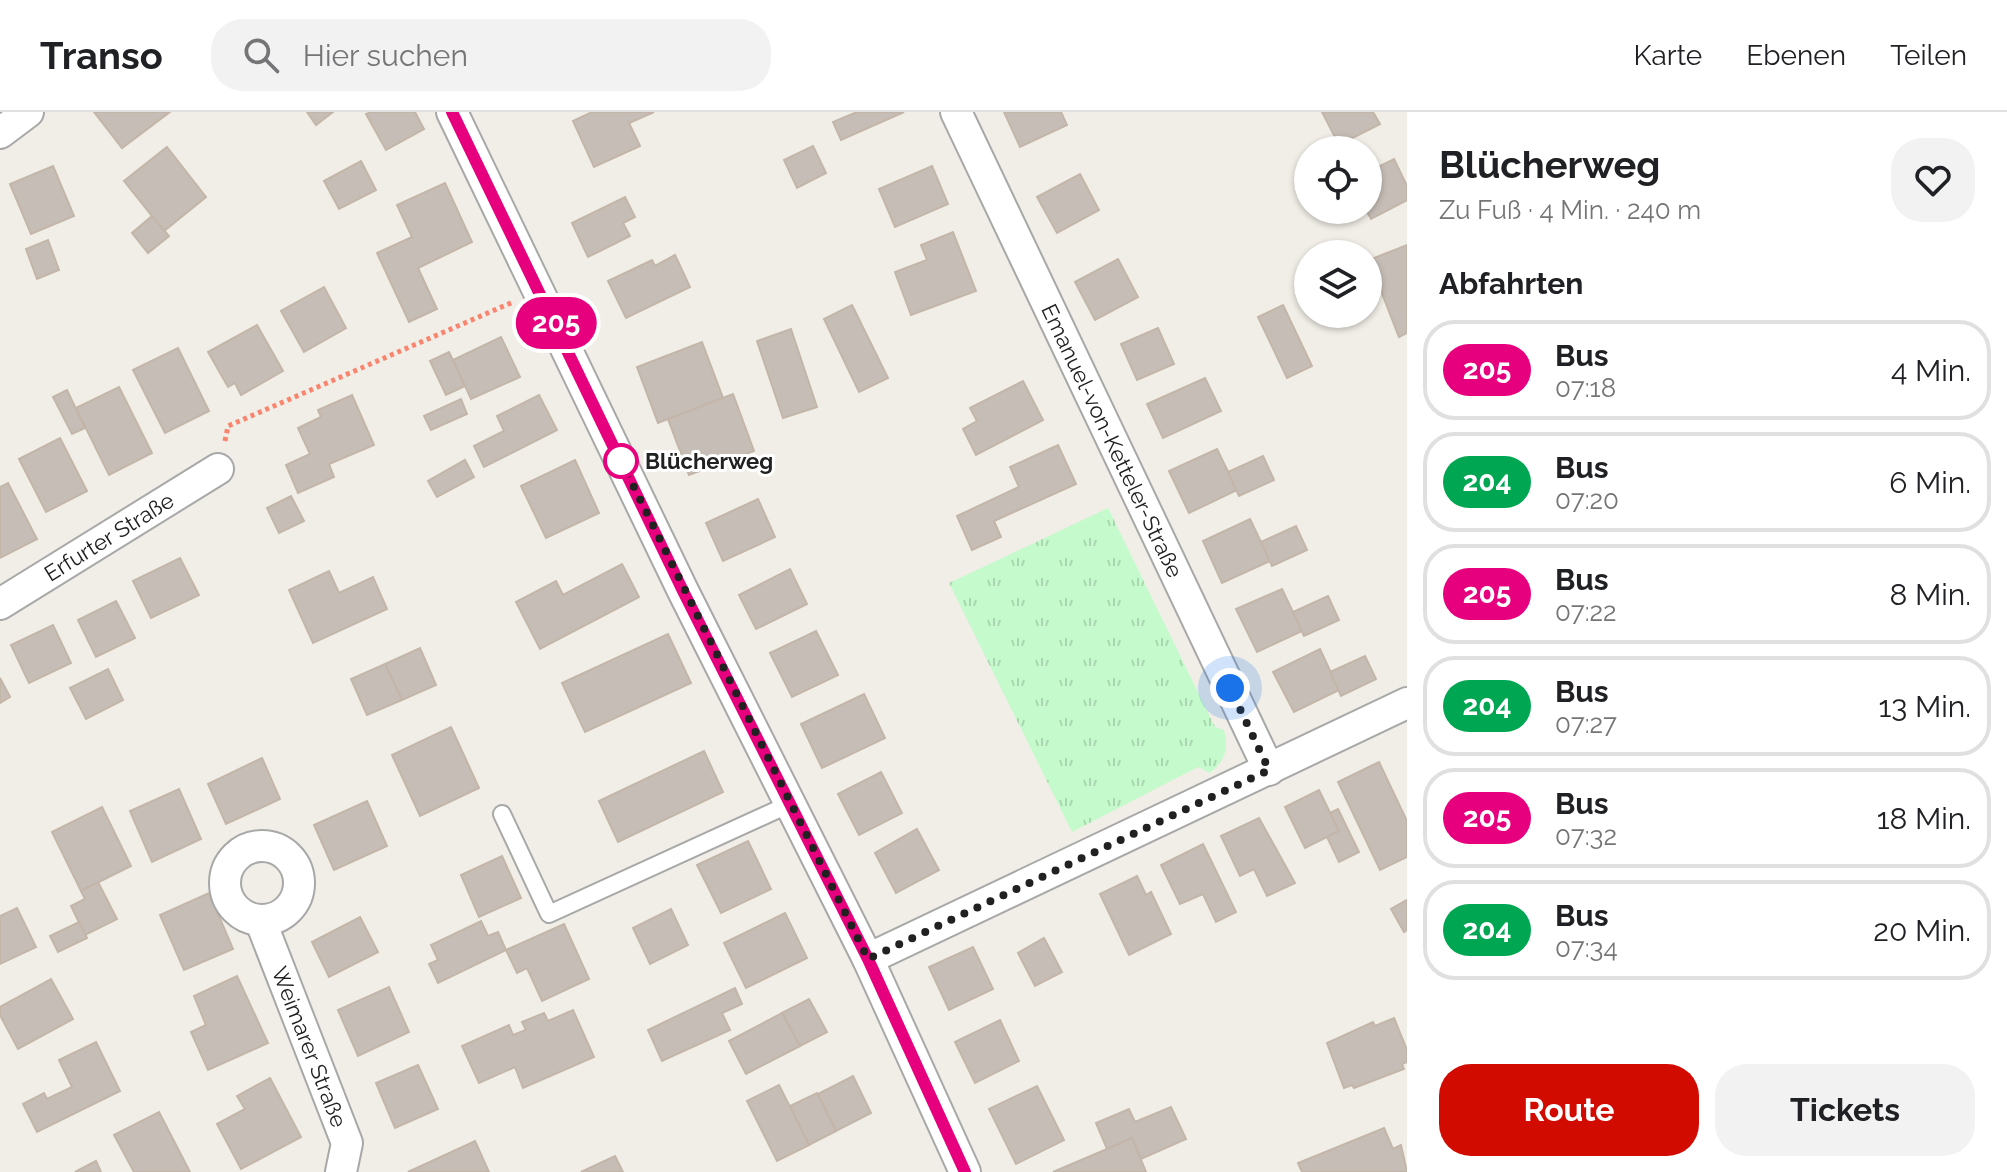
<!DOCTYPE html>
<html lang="de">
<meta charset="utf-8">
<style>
:root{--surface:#fff;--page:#f2f2f2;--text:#202124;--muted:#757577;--line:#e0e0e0;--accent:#d10b00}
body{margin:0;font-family:Raleway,sans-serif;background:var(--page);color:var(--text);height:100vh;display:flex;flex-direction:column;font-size:30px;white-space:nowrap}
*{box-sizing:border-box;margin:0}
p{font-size:26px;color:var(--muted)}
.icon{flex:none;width:44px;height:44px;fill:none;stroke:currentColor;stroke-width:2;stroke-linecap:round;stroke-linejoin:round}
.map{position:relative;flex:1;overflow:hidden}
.side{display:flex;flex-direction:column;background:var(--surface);width:600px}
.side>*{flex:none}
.badge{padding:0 16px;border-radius:26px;font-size:28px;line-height:52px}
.buttons{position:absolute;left:1294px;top:24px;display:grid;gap:16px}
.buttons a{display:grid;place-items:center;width:88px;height:88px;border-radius:50%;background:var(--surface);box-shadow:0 2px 6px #0004;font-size:40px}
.you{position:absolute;width:40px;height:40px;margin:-20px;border:6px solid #fff;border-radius:50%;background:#1a73e8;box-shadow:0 0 0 12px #1a73e833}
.map>.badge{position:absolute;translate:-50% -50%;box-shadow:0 0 0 4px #fff}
h2{padding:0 32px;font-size:30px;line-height:72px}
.round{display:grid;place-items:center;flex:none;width:84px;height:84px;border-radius:32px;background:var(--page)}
.headline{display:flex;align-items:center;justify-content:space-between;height:136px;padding:0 32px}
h1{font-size:38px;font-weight:700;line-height:60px}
.action{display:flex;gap:16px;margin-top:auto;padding:16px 32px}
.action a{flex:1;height:92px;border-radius:32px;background:var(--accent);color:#fff;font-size:32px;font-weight:700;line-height:92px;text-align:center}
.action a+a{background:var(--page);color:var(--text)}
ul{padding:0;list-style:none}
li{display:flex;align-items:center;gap:24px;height:100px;margin:0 16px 12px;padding:0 16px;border:4px solid var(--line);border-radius:32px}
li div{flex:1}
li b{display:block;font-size:30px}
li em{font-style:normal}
li .badge{min-width:88px;font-weight:700;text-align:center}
header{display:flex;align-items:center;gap:48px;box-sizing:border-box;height:112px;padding:0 40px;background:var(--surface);border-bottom:2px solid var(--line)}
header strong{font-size:38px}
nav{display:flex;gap:44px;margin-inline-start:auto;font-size:28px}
.search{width:560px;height:72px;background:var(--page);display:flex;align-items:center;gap:20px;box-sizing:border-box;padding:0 28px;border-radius:32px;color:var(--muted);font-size:30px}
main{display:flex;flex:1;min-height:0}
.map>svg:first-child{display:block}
</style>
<header>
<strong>Transo</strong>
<div class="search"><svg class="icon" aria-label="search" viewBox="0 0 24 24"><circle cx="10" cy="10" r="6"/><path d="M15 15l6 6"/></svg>Hier suchen</div>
<nav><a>Karte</a><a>Ebenen</a><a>Teilen</a></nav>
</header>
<main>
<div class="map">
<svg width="1407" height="1060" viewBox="0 0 1407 1060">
<defs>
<pattern id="park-tufts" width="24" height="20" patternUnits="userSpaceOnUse" patternTransform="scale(2)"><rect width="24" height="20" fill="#c5facc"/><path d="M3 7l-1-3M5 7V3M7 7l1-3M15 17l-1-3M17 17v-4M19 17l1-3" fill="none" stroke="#a9d6af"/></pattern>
</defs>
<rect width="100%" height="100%" fill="#f1eee7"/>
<!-- park -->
<path fill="url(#park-tufts)" d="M1108,396l107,219 9,3c5,20 1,30 -14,43l-12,-6 -126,65 -123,-249z"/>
<!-- building -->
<g fill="#c6beb6" stroke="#c3b6a9" stroke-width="2">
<path d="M94,0h76l-48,36z"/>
<path d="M307,0h26l-17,13z"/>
<path d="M371,0h44l9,17 -38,21 -20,-36z"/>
<path d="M592,0h62l-25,11 11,23 -46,21 -21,-46z"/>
<path d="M857,0h47l-63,28 -8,-18z"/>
<path d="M1004,0h57l6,13 -47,22z"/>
<path d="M1322,0h51l7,12 -41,21z"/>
<path d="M813,34l13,27 -29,15 -13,-28z"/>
<path d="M167,35l39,50 -42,34 -40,-50z"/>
<path d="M1394,47l13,27v14l-36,19 -5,-9 2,-38z"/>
<path d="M361,49l15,29 -37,19 -15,-28z"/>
<path d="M53,54l21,50 -43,18 -21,-50z"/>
<path d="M932,54l16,38 -53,23 -16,-38z"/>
<path d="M1080,62l19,36 -42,23 -20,-36z"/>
<path d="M445,71l27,59 -54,26 19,41 -28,13 -32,-69 35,-16 -15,-32z"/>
<path d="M625,85l10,20 -12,6 7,13 -42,21 -16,-34z"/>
<path d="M152,104l17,20 -21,17 -16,-20z"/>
<path d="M953,120l23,59 -65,24 -16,-43 32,-12 -6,-15z"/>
<path d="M48,128l11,30 -22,9 -11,-30z"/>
<path d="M1407,133v88l-8,4 -30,-77z"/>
<path d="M675,143l15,32 -64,31 -18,-37 44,-21 3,6z"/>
<path d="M1118,147l20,38 -43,23 -20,-38z"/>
<path d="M324,175l22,41 -42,24 -23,-41z"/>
<path d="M852,193l36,73 -29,14 -35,-73z"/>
<path d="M1283,193l29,61 -25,12 -29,-61z"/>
<path d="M257,213l26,46 -42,24 -6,-12 -7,4 -20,-35z"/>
<path d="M1158,216l16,36 -37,16 -16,-36z"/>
<path d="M791,217l26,78 -34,11 -26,-77z"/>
<path d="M501,225l19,40 -49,22 -18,-39z"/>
<path d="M702,230l21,56 -65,25 -21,-56z"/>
<path d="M178,236l31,63 -44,22 -32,-63z"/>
<path d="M449,240l16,34 -19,9 -16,-34z"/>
<path d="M1205,266l16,33 -58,27 -16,-34z"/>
<path d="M1023,269l20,39 -67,35 -13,-26 14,-8 -7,-13z"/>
<path d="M119,275l33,66 -43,22 -33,-67z"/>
<path d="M67,278l18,38 -13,6 -19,-37z"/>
<path d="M733,282l21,57 -65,24 -21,-56z"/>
<path d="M352,283l22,50 -45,19 5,13 -36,16 -12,-28 24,-11 -12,-26 23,-11 -3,-7z"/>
<path d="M539,283l18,35 -73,37 -10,-21 30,-15 -7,-15z"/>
<path d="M461,287l6,15 -36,16 -7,-14z"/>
<path d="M60,326l27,53 -41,21 -27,-53z"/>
<path d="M1058,333l18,39 -82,37 7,16 -29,13 -15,-34 62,-29 -9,-20z"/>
<path d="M1217,337l20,41 -48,23 -20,-42z"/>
<path d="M1263,344l11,24 -35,16 -11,-24z"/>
<path d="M465,348l9,17 -37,20 -9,-16z"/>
<path d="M575,348l24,53 -53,25 -25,-52z"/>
<path d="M8,371l29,56 -37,19v-71z"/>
<path d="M291,384l13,25 -25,12 -12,-25z"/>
<path d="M758,387l17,38 -52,24 -17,-38z"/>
<path d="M1250,407l20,42 -48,22 -19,-42z"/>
<path d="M1296,414l11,24 -35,16 -11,-24z"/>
<path d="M180,446l19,37 -48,23 -18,-37z"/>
<path d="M622,452l17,33 -99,52 -24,-47 40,-21 7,14z"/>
<path d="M790,457l17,35 -51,25 -17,-34z"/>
<path d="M329,459l10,22 34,-16 14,32 -74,34 -24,-53z"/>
<path d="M1282,477l20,42 -45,21 -21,-43z"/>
<path d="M1328,484l11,24 -35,16 -11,-24z"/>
<path d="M116,489l19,37 -39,19 -18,-37z"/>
<path d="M53,513l18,38 -42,20 -18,-38z"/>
<path d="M816,519l22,44 -46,22 -22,-44z"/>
<path d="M668,522l23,49 -106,49 -23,-49z"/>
<path d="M420,536l16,37 -34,15 -17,-36z"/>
<path d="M1320,537l19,41 -45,22 -21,-40z"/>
<path d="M1365,544l11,23 -35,17 -11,-24z"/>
<path d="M385,552l17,36 -35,15 -16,-36z"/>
<path d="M108,557l15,31 -37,19 -16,-31z"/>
<path d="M0,566l10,19 -10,6z"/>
<path d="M864,582l21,44 -63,30 -21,-44z"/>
<path d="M451,615l28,61 -59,28 -28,-61z"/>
<path d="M704,639l19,41 -105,50 -19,-41z"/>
<path d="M262,646l18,41 -54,25 -18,-40z"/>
<path d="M1379,650l28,59v36l-27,13 -42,-88z"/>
<path d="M881,660l21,41 -43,22 -21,-41z"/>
<path d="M179,677l22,50 -49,23 -22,-51z"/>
<path d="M1319,678l20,41 -34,17 -20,-41z"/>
<path d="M367,689l20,45 -53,24 -20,-45z"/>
<path d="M102,695l29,59 -50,25 -29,-59z"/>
<path d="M1338,697l21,43 -20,10 -12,-25 12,-6 -9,-18z"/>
<path d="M1259,706l36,65 -28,13 -13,-27 -14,7 -19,-40z"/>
<path d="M917,717l22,41 -43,23 -21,-40z"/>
<path d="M748,729l23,48 -50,24 -24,-48z"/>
<path d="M1203,732l33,68 -20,10 -13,-28 -23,10 -19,-39z"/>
<path d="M502,744l19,42 -42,19 -18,-42z"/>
<path d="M1137,764l9,19 5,-3 20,42 -42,21 -29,-61z"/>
<path d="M98,770l19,37 -32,16 -14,-29 14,-7 -4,-8z"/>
<path d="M209,781l24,56 -49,21 -24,-55z"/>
<path d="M1407,788v30l-3,2 -13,-23z"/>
<path d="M17,796l19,39 -36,17v-48z"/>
<path d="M671,797l17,36 -38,19 -17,-36z"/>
<path d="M785,801l22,45 -61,30 -22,-45z"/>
<path d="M360,805l18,35 -49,25 -17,-35z"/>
<path d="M481,809l7,15 10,-4 8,18 -68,33 -9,-19 9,-4 -7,-15z"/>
<path d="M79,810l8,16 -29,14 -8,-16z"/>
<path d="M564,812l25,55 -47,22 -15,-33 -10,5 -11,-23z"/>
<path d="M1044,826l18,34 -27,14 -17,-33z"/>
<path d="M973,835l20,42 -44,21 -20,-43z"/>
<path d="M237,864l31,67 -60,27 -17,-38 15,-7 -12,-29z"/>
<path d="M51,867l22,40 -55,30 -18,-34v-8z"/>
<path d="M389,875l20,45 -51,24 -20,-46z"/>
<path d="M735,876l7,16 -20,9 8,17 -68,31 -14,-31z"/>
<path d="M809,887l18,33 -27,14 -18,-33z"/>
<path d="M573,898l21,47 -71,31 -8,-21 -36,16 -17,-37 47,-21 4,10 13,-5 -4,-8 22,-9 4,8z"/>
<path d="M782,901l18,33 -54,28 -17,-33z"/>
<path d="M1394,906l13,32v12l-5,2 2,5 -50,19 -2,-3 -8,3 -17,-45 46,-21 2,4z"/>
<path d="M1000,908l19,41 -44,22 -20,-41z"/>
<path d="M96,930l24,49 -83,41 -14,-28 21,-11 3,6 25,-12 -13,-27z"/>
<path d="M418,953l20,44 -43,19 -19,-45z"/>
<path d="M853,964l18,37 -35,18 -18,-37z"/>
<path d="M270,966l31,59 -60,32 -24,-45 28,-15 -8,-13z"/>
<path d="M779,973l30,60 -32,16 -30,-60z"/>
<path d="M1037,974l27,54 -48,24 -27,-55z"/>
<path d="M817,981l19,38 -27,14 -19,-39z"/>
<path d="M1171,995l15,32 -45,20 -9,-21 -25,11 -11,-26 33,-14 6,13z"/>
<path d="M159,1000l31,60h-56l-20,-37z"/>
<path d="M1384,1016l9,21 8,-4 6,27h-105l-4,-9z"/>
<path d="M1132,1026l14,34h-93l54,-23z"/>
<path d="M475,1029l14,31h-81z"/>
<path d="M615,1044l8,16h-42z"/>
<path d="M96,1049l5,11h-26z"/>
</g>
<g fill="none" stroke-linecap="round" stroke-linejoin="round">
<!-- lane casing -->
<g stroke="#a8a8a8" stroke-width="20">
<path id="lane" d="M502,702l47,100 243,-111"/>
</g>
<!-- street casing -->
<g stroke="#a8a8a8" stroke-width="34">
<g id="street">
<path d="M452,0l231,479 185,368 97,213"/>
<path id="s1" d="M956,0l313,658"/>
<path d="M0,21l28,-21"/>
<path id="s2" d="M0,492l218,-135"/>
<circle cx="262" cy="771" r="37"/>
<path id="s3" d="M261,810l86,221 -6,29"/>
<path d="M868,847l539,-256"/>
</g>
</g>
<!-- path -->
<path stroke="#fa856f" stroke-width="5" stroke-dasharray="4 4" stroke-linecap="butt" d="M225,329l3,-15 285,-124"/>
<!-- lane -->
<use href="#lane" stroke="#fff" stroke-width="16"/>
<!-- street -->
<use href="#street" stroke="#fff" stroke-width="30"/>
</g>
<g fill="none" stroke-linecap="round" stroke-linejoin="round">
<!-- line casing -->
<g stroke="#fff" stroke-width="18">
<path id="line" d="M452,0l231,479 185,368 97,213"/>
</g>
<!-- line -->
<use href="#line" stroke="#e6007e" stroke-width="12"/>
<!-- walk -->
<path stroke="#212121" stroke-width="8" stroke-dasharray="0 14.4" d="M621,349l247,498 401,-189 -39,-82"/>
</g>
<!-- markers -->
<circle fill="#fff" stroke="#e6007e" stroke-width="4" cx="621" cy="349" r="16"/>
<g text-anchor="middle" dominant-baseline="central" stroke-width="6" stroke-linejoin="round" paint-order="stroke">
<!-- street labels -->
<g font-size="22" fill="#212121" stroke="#fff">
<text stroke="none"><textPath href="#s1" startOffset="364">Emanuel-von-Ketteler-Straße</textPath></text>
<text stroke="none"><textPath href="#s2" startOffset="128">Erfurter Straße</textPath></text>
<text stroke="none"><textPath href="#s3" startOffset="134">Weimarer Straße</textPath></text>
</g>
<!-- stop labels -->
<g font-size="22" font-weight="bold" fill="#212121" stroke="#fff" text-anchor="start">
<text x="645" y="349">Blücherweg</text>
</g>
</g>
</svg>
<div class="buttons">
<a><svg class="icon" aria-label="locate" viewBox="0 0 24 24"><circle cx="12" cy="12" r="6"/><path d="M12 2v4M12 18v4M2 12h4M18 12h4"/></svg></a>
<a><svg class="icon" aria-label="layers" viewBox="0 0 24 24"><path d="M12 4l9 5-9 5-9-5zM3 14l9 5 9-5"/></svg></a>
</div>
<div class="you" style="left:1230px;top:576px"></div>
<b class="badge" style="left:556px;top:211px;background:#e6007e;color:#fff">205</b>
</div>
<section class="side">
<div class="headline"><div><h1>Blücherweg</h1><p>Zu Fuß · 4 Min. · 240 m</p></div><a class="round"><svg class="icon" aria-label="heart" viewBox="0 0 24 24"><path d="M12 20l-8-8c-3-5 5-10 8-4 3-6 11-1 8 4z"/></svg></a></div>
<h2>Abfahrten</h2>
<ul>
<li><span class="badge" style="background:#e6007e;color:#fff">205</span><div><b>Bus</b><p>07:18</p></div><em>4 Min.</em></li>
<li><span class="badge" style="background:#00a651;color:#fff">204</span><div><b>Bus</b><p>07:20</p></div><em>6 Min.</em></li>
<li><span class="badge" style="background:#e6007e;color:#fff">205</span><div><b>Bus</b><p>07:22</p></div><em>8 Min.</em></li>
<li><span class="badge" style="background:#00a651;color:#fff">204</span><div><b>Bus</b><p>07:27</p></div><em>13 Min.</em></li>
<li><span class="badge" style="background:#e6007e;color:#fff">205</span><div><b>Bus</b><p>07:32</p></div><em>18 Min.</em></li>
<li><span class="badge" style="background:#00a651;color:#fff">204</span><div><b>Bus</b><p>07:34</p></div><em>20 Min.</em></li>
</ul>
<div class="action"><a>Route</a><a>Tickets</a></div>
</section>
</main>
